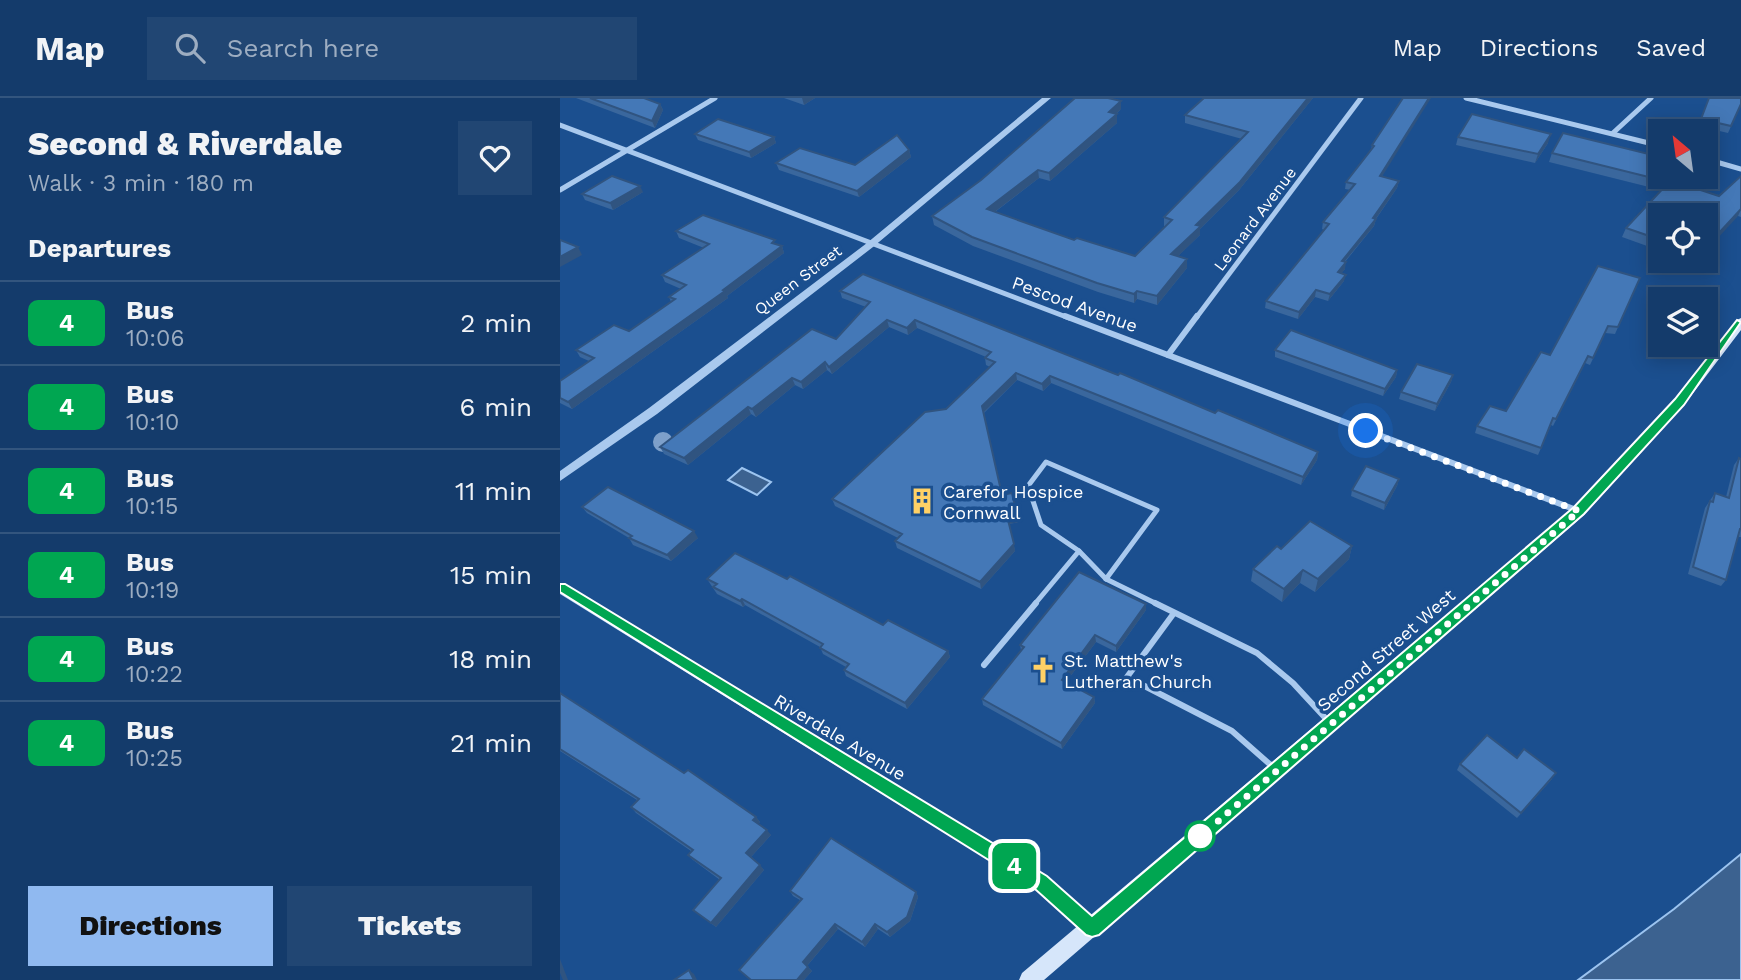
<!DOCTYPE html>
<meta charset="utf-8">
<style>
:root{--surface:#143b6b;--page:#214673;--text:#f1f3f6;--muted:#9dadc1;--line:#33557e;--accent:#90b9f0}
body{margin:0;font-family:"Work Sans",sans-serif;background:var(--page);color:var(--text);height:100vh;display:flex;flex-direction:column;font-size:26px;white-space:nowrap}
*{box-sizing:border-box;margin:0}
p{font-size:23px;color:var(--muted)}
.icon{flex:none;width:38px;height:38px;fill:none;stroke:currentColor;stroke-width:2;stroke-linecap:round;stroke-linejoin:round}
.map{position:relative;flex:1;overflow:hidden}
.panel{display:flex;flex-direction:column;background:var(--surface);width:560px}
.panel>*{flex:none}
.badge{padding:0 14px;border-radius:10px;font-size:24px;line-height:46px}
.needle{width:46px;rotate:331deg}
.tools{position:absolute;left:1088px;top:21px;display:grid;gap:14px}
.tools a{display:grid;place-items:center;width:70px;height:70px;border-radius:0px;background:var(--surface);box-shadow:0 4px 18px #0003,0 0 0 2px var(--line);font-size:35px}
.you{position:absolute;width:35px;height:35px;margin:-18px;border:5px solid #fff;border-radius:50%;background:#1a73e8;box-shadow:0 0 0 10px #1a73e833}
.map>.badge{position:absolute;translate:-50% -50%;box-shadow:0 0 0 4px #fff}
h2{padding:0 28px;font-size:26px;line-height:63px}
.round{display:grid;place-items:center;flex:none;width:74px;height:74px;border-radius:0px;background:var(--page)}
.overview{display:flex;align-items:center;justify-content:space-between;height:119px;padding:0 28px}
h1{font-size:33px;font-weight:800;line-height:52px}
.primary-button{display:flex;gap:14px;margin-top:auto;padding:14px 28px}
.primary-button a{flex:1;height:80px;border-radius:0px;background:var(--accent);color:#111;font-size:28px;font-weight:800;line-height:80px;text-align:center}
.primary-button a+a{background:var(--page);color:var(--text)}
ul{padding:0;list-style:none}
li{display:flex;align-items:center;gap:21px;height:84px;padding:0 28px;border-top:2px solid var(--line)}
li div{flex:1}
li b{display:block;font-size:26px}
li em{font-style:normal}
li .badge{min-width:77px;font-weight:700;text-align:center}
header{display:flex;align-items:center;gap:42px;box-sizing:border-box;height:98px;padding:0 35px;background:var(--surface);border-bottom:2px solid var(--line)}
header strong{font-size:33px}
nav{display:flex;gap:38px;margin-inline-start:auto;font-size:24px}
.search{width:490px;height:63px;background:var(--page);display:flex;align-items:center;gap:18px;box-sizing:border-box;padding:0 24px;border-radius:0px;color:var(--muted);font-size:26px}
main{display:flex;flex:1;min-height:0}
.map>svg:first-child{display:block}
</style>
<header>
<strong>Map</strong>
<div class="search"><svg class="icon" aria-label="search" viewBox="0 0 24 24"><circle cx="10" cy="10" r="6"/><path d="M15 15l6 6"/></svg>Search here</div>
<nav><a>Map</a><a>Directions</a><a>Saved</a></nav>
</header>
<main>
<section class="panel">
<div class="overview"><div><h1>Second &amp; Riverdale</h1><p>Walk · 3 min · 180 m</p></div><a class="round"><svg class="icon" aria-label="heart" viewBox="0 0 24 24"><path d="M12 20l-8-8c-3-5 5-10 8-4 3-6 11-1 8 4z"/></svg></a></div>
<h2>Departures</h2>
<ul>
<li><span class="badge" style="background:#00a651;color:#fff">4</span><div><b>Bus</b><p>10:06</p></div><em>2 min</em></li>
<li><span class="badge" style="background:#00a651;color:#fff">4</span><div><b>Bus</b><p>10:10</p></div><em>6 min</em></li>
<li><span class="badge" style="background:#00a651;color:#fff">4</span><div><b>Bus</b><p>10:15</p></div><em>11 min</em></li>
<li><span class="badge" style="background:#00a651;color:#fff">4</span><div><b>Bus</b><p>10:19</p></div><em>15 min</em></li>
<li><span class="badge" style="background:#00a651;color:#fff">4</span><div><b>Bus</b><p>10:22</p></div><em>18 min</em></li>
<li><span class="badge" style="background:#00a651;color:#fff">4</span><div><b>Bus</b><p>10:25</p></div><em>21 min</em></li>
</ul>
<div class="primary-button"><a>Directions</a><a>Tickets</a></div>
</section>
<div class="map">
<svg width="1181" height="882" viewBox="0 0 1181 882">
<rect width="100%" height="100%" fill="#1b4f8f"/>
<!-- water -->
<g fill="#3c6290" stroke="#9cc4f0" stroke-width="2">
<path d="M182,370l29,14 -14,13 -29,-15z"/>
<path d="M1181,756v126h-163l96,-71z"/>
</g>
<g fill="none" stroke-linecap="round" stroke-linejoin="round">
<!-- service-far1 -->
<g stroke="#a9c9ee" stroke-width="5">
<path d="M486,364l111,48 -51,69 -27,-28 -38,-26 -13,-39z"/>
<path d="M546,481l53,26"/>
<path d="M474,507l45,-54"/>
</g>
<!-- service -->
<g stroke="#a9c9ee" stroke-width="6">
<path d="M595,505l102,50 36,30 36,39"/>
<path d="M614,515l-47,64 105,54 41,36"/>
<path d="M424,567l52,-62"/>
</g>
<!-- minor-far1 -->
<g stroke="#a9c9ee" stroke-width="5">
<path d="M906,0l195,48"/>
<path d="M0,27l509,193"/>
<path d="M1053,35l38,-35"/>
<path d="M1146,61l35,10"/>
<path d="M0,92l155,-92"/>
<path d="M636,220l165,-220"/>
</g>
<!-- minor -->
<g stroke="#a9c9ee" stroke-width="6">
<path d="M505,218l514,195"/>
<path d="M608,257l29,-39"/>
</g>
<!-- tertiary -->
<g fill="#a9c9ee" fill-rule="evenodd">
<path d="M482,0h9l-178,149 -216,167 -97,67v-10l89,-63 218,-165z"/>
<path d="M0,485l487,294 51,45 2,6 -2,6 -6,2 -6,-2 -51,-45 -475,-295z"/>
</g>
<!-- secondary -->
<path fill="#d6e6fa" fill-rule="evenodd" d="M1181,220v12l-57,75 -100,110 -540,465h-25l3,-7 552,-466 102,-108 61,-79z"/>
</g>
<!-- trees -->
<circle fill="#7ea0ca" cx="103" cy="344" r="10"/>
<!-- wall -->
<g fill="#3a679d">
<path d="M16,0h68l16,6 3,6 -8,18z"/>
<path d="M224,0h31l-11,7z"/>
<path d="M753,0l-74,92 -39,39v6l-22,21 9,3v9l-30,37 -20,-6 -3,4 -36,-11 -125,-46 -39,-21 -2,-9 189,-107 -5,5 1,9 -67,58 -11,-3 -44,34 79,28 61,16 30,-29 -1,-1v-9l78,-78 -57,-16v-8z"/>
<path d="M843,0l-21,79 17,4 -2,7 -21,31 -2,7 -29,36v7l-4,4 3,8 -16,20 -13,-4 -17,22 -33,-11 1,-7 58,-71 -2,-1 1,-7 28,-32 -6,-1 1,-7 25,-32 1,-5z"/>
<path d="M1149,0l32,6 -13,29 -30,-7z"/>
<path d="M135,36l79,3 2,6 -25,15 -53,-18z"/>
<path d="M898,39l90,6 -13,20 -79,-18z"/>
<path d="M349,52l2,7 -52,40 -80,-27 -3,-7 79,2z"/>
<path d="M992,55l130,31 37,12 22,-20v41l-3,-1 -77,-1v36l-39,-14 4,-9 35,-38 -112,-28z"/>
<path d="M83,94l-30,18 -28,-10 -3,-6z"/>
<path d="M116,133l101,14 5,1 2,7 -57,43 1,2 -156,111 -12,-6v-22l29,-20 -9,-4 -4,-7 53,-19 42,-29 -2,-5 12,-8 -16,-7 -3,-7 42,-27 -25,-10z"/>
<path d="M1080,180l-25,56 -10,-1 -15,32 -5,-2 -32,63 -2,-1 -13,30 -63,-22 2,-7 29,-15 44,-56z"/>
<path d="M280,193l375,122 103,39 -1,8 -16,25 -250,-102 -8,8 -26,-11 -33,33 18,82 15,20 2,7 -10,2 6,27 -34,38 -84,-41 -2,-7 3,-3 -63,-32 -3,-7 114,-90 44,-42 -4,-2 -1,-7 1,-1 -69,-29 -9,7 -19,-8 -57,47 -5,-4 -24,19 -8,-4 -39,32 -5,-3 -63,51 -24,-11 -4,-7 176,-108 30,-32 -24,-9z"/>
<path d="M715,252l122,20 -1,7 -13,19 -108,-39z"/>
<path d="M893,277l-2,7 -16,29 -36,-12 2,-7z"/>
<path d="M1179,360l2,1v78h-3l-12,43 -5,6 -33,-12 17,-66 10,-15 11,4 8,-32z"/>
<path d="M839,381l-2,7 -13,24 -33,-14 1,-6z"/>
<path d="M22,409l116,31 -27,23 -38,-16 -4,-7 -42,-25z"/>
<path d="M792,448l-3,13 -34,33 -15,-9 -18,19 -31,-21 2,-12 28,-20z"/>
<path d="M147,481l176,46 65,26 2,6 -43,52 -61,-33 -2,-6 2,-3 -23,-13 -3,-7 -75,-42 -2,2 -26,-13z"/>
<path d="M586,506v6l-30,42 -20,-10 -30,40 28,15 1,6 -33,46 -79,-44 -1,-6 39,-49 -1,-5z"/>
<path d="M0,595l124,80 72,44 4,5 -2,2 13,11 -20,22 13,13 -48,57 -23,-17 27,-30 -27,-20 -5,-5 3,-4 -55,-38 -5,-6 6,-7 -77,-49z"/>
<path d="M957,660l35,21 -35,39 -60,-48 3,-6z"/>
<path d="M230,793l126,1 2,5 -8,24 -20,16 -12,-8 -13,18 -27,-18 -31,37 5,5 -8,9 -4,-80 -7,-4z"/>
</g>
<!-- shaded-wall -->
<g fill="#305480">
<path d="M242,0h13l-11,7z"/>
<path d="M748,0h5l-74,92 -39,39v6l-29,28v-9z"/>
<path d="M869,0h2l-53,85 2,-7z"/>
<path d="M561,3v8l-12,12v-9z"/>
<path d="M100,6l3,6 -8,18 -3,-7z"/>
<path d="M557,16v9l-67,58 -1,-8z"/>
<path d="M991,36l-3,9 -13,20 3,-9z"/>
<path d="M214,39l2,6 -25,15 -2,-6z"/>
<path d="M349,52l2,7 -52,40 -2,-6z"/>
<path d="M478,72l1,8 -51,39 -1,-8z"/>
<path d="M839,83l-2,7 -22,32 1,-1 -2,7 -34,41 2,-6z"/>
<path d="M80,88l3,6 -30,18 -3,-7z"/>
<path d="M1181,111l-3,7 -32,35v-4z"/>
<path d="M222,148l2,7 -57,43 1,2 -156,111 -4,-7 155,-112z"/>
<path d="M18,149l4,8 -22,12v-10z"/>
<path d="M627,161v9l-30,37v-9z"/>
<path d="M786,164l-1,7 -8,10 1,-7z"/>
<path d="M786,177l-2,6 -16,20 2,-7z"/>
<path d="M756,192l-1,7 -17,22 1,-7z"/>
<path d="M577,193v8l-3,4v-9z"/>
<path d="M327,222l2,7 -57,47 -3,-7z"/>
<path d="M355,222l2,8 -9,7 -1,-7z"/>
<path d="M265,264l2,8 -24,19 -2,-7z"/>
<path d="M837,272l-1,7 -13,19 2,-7z"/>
<path d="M456,275l1,7 -34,33 -1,-7z"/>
<path d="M893,277l-2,7 -16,29 2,-7z"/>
<path d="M490,278l1,7 -8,8 -1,-7z"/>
<path d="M232,280l3,7 -39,32 -4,-8z"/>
<path d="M188,309l3,7 -63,51 -4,-7z"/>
<path d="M758,354l-1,8 -16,25 2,-8z"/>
<path d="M839,381l-2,7 -13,24 1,-7z"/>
<path d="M457,417l2,7 -10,2 -2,-8z"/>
<path d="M134,433l4,7 -27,23 -4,-6z"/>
<path d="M454,446l1,7 -34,38 -1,-7z"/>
<path d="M792,448l-3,13 -34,33 3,-13z"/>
<path d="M743,472l-3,13 -18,19 2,-13z"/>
<path d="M182,501l3,6 -2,2 -3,-6z"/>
<path d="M586,506v6l-30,42v-6z"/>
<path d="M535,537l1,7 -33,44 -1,-6z"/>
<path d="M388,553l2,6 -43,52 -2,-6z"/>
<path d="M534,599l1,6 -33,46 -1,-6z"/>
<path d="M196,719l4,5 -3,4 -4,-6z"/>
<path d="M207,732l4,5 -21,23 -4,-5z"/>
<path d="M200,767l4,5 -48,57 -5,-4z"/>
<path d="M356,794l2,5 -8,24 -20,16 -3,-5z"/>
<path d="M275,826l3,5 -32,38 -3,-5z"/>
<path d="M315,826l3,5 -13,18 -3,-5z"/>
<path d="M0,861l8,21h-5l-3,-7z"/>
<path d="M248,869l4,4 -8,9h-7z"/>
<path d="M129,872l5,4 3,6h-3z"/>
</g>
<!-- building -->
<g fill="#4478b7" stroke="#305480" stroke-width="2">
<path d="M30,0h54l16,6 -8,17z"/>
<path d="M515,0h33l13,3 -12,11 8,2 -68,59 -11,-3 -51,39 87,31 3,-2 58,18 37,-36 -8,-3 84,-85 -63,-17 19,-17h104l-68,84 -44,43 5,1 -30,28 16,5 -30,37 -20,-5 -3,3 -37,-11 -125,-46 -40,-21 49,-36z"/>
<path d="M843,0h26l-49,78 19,5 -26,37 3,1 -34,42 4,1 -8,10 8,3 -16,19 -14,-4 -17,22 -33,-11 63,-77 -6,-2 32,-38 -9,-2 28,-36 -2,-1z"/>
<path d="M1149,0h32v6l-10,22 -30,-7z"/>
<path d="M912,16l79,20 -13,20 -80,-17z"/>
<path d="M158,21l56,18 -25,15 -54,-18z"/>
<path d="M1003,35l98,24v20h24l-3,7 37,12 22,-20v33l-35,38v-32h-45v25l-35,-12 43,-46 -117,-29z"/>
<path d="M337,37l12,15 -52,41 -81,-28 24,-15 55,17z"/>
<path d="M52,78l28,10 -30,17 -28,-9z"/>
<path d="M143,117l72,25 -3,3 10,3 -59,44 2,1 -157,111 -8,-4v-17l34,-23 -18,-8 38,-25 15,6 46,-32 -6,-2 17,-12 -24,-10 47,-31 -33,-13z"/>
<path d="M0,142l18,7 -18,10z"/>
<path d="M1038,168l42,12 -22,49 -10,-1 -15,32 -5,-2 -32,63 -3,-1 -12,30 -64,-22 13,-20 16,5 35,-59 9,3z"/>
<path d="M303,176l255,101 2,-2 95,40 3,-3 100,42 -15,25 -253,-101 -8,8 -26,-11 -34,33 20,89 10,-2 5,22 -10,1 7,28 -34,38 -85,-41 7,-7 -70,-35 93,-87 21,-3 49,-47 -10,-4 6,-6 -76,-32 -8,8 -20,-8 -58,47 -4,-5 -24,20 -9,-4 -40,31 -4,-2 -64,51 -24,-11 152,-118 24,10 34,-37 -30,-11z"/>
<path d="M731,232l106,40 -12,19 -110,-39z"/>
<path d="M857,266l36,11 -16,29 -36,-12z"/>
<path d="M1179,360l2,1v70h-1l-14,51 -33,-13 17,-66 3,1 2,-9 14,5z"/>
<path d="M806,368l33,13 -14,24 -33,-13z"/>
<path d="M48,389l86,44 -27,24 -38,-17 3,-2 -50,-29z"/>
<path d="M750,423l42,25 -34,33 -15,-9 -19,19 -31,-20 24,-23 4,3z"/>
<path d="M175,455l52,26 3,-3 93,49 5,-5 60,31 -43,52 -61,-33 5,-6 -29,-16 3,-4 -81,-45 -2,2 -27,-14 4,-3 -10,-5z"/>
<path d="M519,474l67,32 -30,42 -21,-11 -33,45 32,17 -33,46 -79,-44 42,-52 -4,-2z"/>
<path d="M0,595l124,80 4,-3 68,47 -3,3 14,10 -21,23 14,12 -49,58 -18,-13 28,-32 -33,-23 5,-5 -62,-43 8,-8 -79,-50z"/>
<path d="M927,637l30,23 7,-9 32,24 -35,40 -61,-49z"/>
<path d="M271,740l85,54 -9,25 -20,15 -12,-8 -13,18 -27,-18 -32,38 5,5 -11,13h-46l-12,-10 63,-71 -12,-8z"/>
<path d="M129,872l5,10h-20z"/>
</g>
<!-- line -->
<path fill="#00a651" stroke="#fff" stroke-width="2" d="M1177,222l4,2 -57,83 -100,109 -485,421 -7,2 -6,-2 -51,-46 -475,-297v-8h5l482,292 45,40 482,-409 101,-108z"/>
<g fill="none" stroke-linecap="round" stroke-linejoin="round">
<!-- walk -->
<path stroke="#fff" stroke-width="7" stroke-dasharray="0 12.6" d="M640,738l-5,5 384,-330 -213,-80"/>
</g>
<!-- icons -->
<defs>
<g id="building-bare" transform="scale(2.1)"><path d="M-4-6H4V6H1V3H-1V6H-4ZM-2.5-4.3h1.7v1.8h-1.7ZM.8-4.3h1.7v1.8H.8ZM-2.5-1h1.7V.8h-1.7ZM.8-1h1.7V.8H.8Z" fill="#ffd166" stroke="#1b4f8f" stroke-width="2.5" paint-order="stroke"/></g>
<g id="church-bare" transform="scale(2.1)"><path d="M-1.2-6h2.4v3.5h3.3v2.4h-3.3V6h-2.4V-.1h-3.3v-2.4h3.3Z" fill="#ffd166" stroke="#1b4f8f" stroke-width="2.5" paint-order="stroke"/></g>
</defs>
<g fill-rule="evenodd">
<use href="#building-bare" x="362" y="403"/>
<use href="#church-bare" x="483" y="572"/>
</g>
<!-- markers -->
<circle fill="#fff" stroke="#00a651" stroke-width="3.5" cx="640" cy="738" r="14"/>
<g text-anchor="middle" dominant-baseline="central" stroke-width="7" stroke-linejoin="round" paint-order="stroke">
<!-- far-street labels -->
<g font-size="16" fill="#fff" stroke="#1b4f8f">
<text transform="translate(695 121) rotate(-53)">Leonard Avenue</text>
<text transform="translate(238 182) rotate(-37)">Queen Street</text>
</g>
<!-- street labels -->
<g font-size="18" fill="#fff" stroke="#1b4f8f">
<text transform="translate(515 206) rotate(20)">Pescod Avenue</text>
<text transform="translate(826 552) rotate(-41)">Second Street West</text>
<text transform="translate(280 639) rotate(31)">Riverdale Avenue</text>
</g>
<!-- poi labels -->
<g font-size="18" fill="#fff" stroke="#1b4f8f" text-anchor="start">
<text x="383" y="393">Carefor Hospice<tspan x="383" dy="21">Cornwall</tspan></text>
<text x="504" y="562">St. Matthew's<tspan x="504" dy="21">Lutheran Church</tspan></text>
</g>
</g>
</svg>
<div class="tools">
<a><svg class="needle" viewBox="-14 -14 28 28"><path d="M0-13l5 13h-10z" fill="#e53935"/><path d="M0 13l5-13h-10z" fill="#9dadc1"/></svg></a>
<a><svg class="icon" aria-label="locate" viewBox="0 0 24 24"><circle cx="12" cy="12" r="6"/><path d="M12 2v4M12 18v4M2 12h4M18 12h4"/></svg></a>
<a><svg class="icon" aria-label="layers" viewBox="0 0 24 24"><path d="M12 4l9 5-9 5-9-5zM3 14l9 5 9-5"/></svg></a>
</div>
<div class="you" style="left:806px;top:333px"></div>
<b class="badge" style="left:454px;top:768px;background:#00a651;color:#fff">4</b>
</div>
</main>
